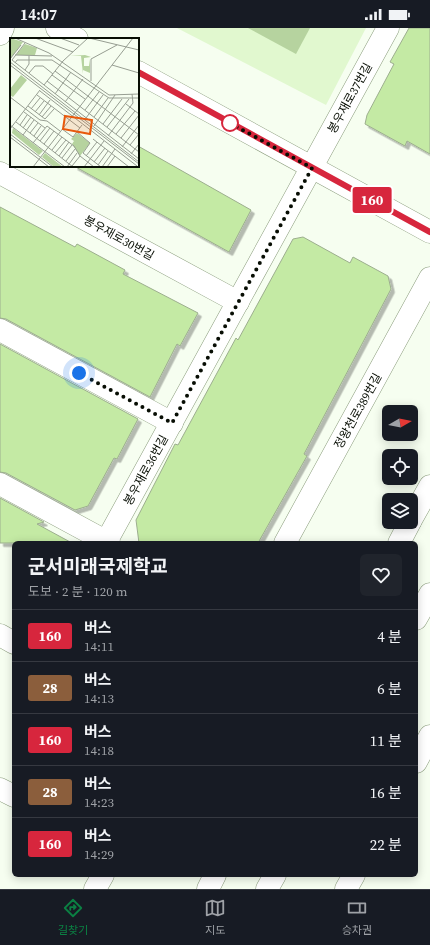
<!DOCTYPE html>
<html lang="ko">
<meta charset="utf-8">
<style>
:root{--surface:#171b24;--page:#20242c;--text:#f1f3f6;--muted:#9ea1a6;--line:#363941;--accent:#0b8043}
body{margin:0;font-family:"Source Serif 4","Noto Sans KR",serif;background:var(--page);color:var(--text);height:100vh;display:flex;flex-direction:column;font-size:15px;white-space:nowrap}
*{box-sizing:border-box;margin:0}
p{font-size:13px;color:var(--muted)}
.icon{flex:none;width:22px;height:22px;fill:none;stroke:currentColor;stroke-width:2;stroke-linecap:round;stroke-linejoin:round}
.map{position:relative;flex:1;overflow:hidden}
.sheet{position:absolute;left:12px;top:513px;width:406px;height:336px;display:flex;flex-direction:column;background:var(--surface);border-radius:6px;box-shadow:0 2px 10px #0003}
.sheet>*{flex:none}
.badge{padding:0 8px;border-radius:3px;font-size:14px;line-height:26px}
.needle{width:26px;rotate:81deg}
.controls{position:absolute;left:382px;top:377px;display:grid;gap:8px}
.controls a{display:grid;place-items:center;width:36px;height:36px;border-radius:6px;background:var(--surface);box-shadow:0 2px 10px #0003;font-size:20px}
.you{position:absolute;width:20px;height:20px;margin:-10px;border:3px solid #fff;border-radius:50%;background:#1a73e8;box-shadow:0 0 0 6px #1a73e833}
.map>.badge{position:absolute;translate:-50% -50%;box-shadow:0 0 0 2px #fff}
.round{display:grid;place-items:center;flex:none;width:42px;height:42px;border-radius:6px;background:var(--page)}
.overview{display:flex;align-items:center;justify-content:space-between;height:68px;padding:0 16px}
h1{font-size:19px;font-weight:700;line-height:30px}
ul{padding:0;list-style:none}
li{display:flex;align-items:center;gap:12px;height:52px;padding:0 16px;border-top:1px solid var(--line)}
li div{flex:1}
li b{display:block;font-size:15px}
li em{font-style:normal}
li .badge{min-width:44px;font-weight:700;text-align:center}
.status{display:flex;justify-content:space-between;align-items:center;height:28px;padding:0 20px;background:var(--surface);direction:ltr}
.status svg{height:11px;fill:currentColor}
.dock{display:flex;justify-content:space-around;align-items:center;height:56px;border-top:1px solid var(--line);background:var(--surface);font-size:11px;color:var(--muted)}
.dock a{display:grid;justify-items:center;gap:2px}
.dock .on{color:var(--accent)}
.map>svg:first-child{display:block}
</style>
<div class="status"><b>14:07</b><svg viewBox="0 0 49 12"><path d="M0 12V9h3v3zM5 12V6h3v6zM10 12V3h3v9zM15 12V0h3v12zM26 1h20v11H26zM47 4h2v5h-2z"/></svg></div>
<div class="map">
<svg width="430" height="861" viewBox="0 0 430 861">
<defs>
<filter id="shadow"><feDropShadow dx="3.5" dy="3.5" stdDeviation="0" flood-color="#0004"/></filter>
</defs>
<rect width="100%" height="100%" fill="#f6fef0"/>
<!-- built -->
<path fill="#e1f8cf" d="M177,0h189l-40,77z"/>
<!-- green -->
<path fill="#b6d39f" d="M248,0h62l-14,26z"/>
<!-- building -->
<g fill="#c4eaa4" stroke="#9cae8e" filter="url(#shadow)">
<path d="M409,0h21v126l-23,-13 -2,5 -40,-22 2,-9 27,-51 -4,-2z"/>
<path d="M138,118l113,64 -22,42 -155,-86h64z"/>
<path d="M0,179l75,40 2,-3 48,26 -2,4 75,39 -18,33 -3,-2 -27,53 -144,-78 -6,-1z"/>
<path d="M303,209l47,26 3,-6 35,19 3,13 -87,165 3,2 -49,87h-119l-3,-23 39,-76 3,1 58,-107 2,2 55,-101z"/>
<path d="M0,316l138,75 -21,40 -3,-1 -26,48 -13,4 -69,-37 -6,-1z"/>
<path d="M0,470l44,24 -7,2 35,19h-72z"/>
</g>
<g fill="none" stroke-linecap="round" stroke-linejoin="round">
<!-- minor casing -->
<g stroke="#8a9c7c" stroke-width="23">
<g id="minor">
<path d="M57,0l20,11"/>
<path d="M0,6l3,-6"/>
<path d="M138,44l292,160"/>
<path d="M0,145l238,129"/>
<path d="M0,302l172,93"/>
<path d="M0,456l109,59"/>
<path d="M411,492l19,-34"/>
<path d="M106,514l282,-514"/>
<path d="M285,515l145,-265"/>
<path d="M399,515l11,-21"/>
<path d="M416,591l14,-25"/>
<path d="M0,607l14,8"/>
<path d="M416,734l14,-26"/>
<path d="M0,761l14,7"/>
<path d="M95,861l8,-14"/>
<path d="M208,861l7,-14"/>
<path d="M267,861l8,-14"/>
<path d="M346,861l8,-14"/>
</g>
</g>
<!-- minor -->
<use href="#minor" stroke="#fff" stroke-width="22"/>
</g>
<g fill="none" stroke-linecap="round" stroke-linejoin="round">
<!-- line casing -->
<g stroke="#fff" stroke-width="9">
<path id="line" d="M138,44l292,160"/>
</g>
<!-- line -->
<use href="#line" stroke="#d7263d" stroke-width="6"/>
<!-- walk -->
<path stroke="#080e04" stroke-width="4" stroke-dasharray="0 7.2" d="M79,345l93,50 140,-255 -82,-45"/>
</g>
<!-- markers -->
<circle fill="#fff" stroke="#d7263d" stroke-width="2" cx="230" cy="95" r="8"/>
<g text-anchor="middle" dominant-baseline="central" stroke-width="3" stroke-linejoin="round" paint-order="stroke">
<!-- street labels -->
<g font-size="12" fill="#080e04" stroke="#fff">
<text transform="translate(350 70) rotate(-61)">봉우재로37번길</text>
<text transform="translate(119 210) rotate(29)">봉우재로30번길</text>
<text transform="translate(358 383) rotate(-61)">정왕천로389번길</text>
<text transform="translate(146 442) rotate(-61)">봉우재로36번길</text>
</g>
</g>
<!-- overview -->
<g transform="translate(10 10)">
<rect width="129" height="129" fill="#f6fef0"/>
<path d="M0,0l13,4 -13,17zM15,6l12,4 -2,7h-19zM75,17l6,2 -7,1v8h5l1,-7v14l-7,-3v4l-2,-18h-11zM11,37l6,5 -14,17 -3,-2v-6zM3,90l30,23 -4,4 -27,-22zM67,95l13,10 -10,13 -8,-12 2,-3 -3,-2zM35,115l18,14h-9l-12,-10z" fill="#b6d39f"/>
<path fill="none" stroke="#979e92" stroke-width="1" d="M5,0l34,15 60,42 30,-1M25,0l38,14M50,0l19,7M79,0l50,12M5,17l37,1M0,21l11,-14M2,22l127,99M2,22l13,-17M0,24l129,100M5,25l2,-3h35l57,38h30M0,27l129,99M102,27l27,8M15,32l4,-6v-8M45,33l84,64M19,35l6,-7h8l10,8M42,37l33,24M37,43l92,71M81,43v-22l26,-14M34,47l19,-24 25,-23M30,53l97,75M45,56l16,-22M27,57l43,33M0,59l30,23 7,1 13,10M55,64l18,-23M116,66l13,10M18,68l17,13 9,-10M21,71l9,-11M75,72l14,-18M14,74l21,16M25,74l9,-11M29,77l11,-15M32,79l9,-11M84,79l14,-19M76,80l17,-23M6,84l57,45M93,86l19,-25M0,87l55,42M10,87l7,-10M84,88l21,-31M97,89l22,-28M13,90l8,-11M0,91l30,-39M52,91l11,8 9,-12M67,94l13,11 -7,10 18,14M20,95l8,-10M0,96l43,33M106,96l19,-23M13,97l11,-15M24,98l7,-10M98,98l25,-33 -1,-9M0,99l39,30M111,100l18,-23M83,101l36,28M30,103l10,-13M23,105l14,-17 27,20 6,10 14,11M34,106l10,-13M120,107l9,-11M112,109l17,-22M42,112l10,-13M45,115l11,-13M121,116l8,-10M49,118l10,-14M76,118l11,-14M52,120l10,-13M56,123l9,-12M84,124l11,-14M88,127l10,-14M62,128l8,-10M23,129l100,-129M57,129l10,-14M74,129l20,-26M92,129l13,-18M97,129l8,-11"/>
<path fill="#e8590c" fill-opacity="0.15" stroke="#e8590c" stroke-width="2" d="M55,78l27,4 -2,14 -27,-5z"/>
<rect width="129" height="129" fill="none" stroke="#080e04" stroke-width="2"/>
</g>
</svg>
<div class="controls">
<a><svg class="needle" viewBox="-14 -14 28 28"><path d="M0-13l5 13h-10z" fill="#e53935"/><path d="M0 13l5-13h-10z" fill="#9ea1a6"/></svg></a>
<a><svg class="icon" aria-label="locate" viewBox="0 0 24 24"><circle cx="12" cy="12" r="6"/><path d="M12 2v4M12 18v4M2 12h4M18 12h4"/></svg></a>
<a><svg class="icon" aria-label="layers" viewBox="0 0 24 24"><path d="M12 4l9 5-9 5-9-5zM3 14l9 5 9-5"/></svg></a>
</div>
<div class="you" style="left:79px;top:345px"></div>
<b class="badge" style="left:372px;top:172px;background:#d7263d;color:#fff">160</b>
<section class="sheet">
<div class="overview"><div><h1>군서미래국제학교</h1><p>도보 · 2 분 · 120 m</p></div><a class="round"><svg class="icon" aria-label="heart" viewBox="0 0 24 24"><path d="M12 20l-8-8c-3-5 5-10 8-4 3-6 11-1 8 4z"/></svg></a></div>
<ul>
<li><span class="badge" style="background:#d7263d;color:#fff">160</span><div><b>버스</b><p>14:11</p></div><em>4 분</em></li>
<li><span class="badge" style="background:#8b5e3c;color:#fff">28</span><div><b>버스</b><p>14:13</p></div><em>6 분</em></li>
<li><span class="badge" style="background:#d7263d;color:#fff">160</span><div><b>버스</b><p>14:18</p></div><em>11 분</em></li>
<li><span class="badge" style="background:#8b5e3c;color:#fff">28</span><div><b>버스</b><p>14:23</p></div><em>16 분</em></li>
<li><span class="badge" style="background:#d7263d;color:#fff">160</span><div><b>버스</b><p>14:29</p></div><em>22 분</em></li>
</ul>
</section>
</div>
<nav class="dock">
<a class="on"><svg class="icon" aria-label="directions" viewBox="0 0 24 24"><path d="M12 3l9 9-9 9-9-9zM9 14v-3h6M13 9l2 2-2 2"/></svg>길찾기</a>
<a><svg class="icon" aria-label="map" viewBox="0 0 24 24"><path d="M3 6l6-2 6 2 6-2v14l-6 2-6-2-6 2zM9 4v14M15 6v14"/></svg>지도</a>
<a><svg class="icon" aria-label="tickets" viewBox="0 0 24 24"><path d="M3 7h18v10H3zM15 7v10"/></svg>승차권</a>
</nav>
